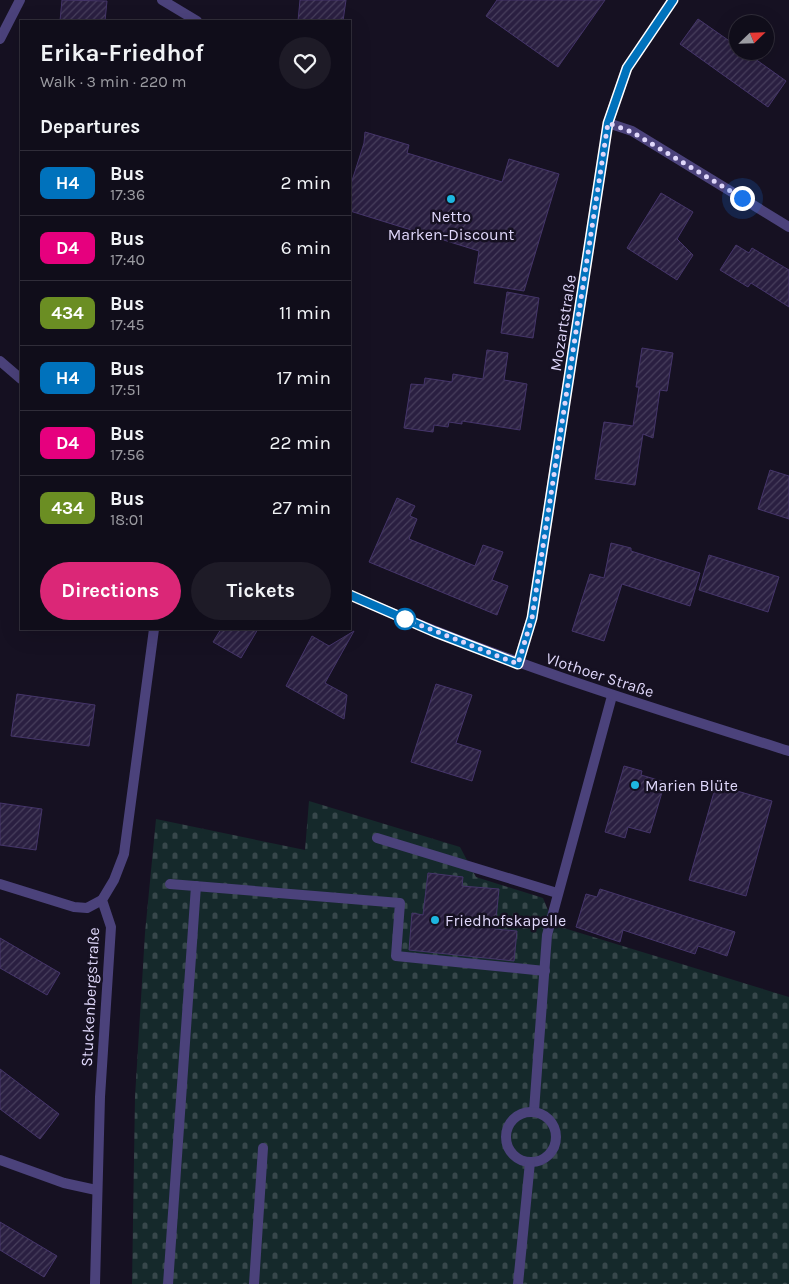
<!DOCTYPE html>
<meta charset="utf-8">
<style>
:root{--surface:#100d1a;--page:#1e1b27;--text:#f1f3f6;--muted:#9c9ca2;--line:#302d39;--accent:#db2777}
body{margin:0;font-family:Karla,sans-serif;background:var(--page);color:var(--text);height:100vh;display:flex;flex-direction:column;font-size:19px;white-space:nowrap}
*{box-sizing:border-box;margin:0}
p{font-size:16px;color:var(--muted)}
.icon{flex:none;width:28px;height:28px;fill:none;stroke:currentColor;stroke-width:2;stroke-linecap:round;stroke-linejoin:round}
.map{position:relative;flex:1;overflow:hidden}
.sheet{position:absolute;left:20px;top:20px;width:331px;height:610px;display:flex;flex-direction:column;background:var(--surface);border-radius:0px;box-shadow:0 5px 20px #0002,0 0 0 1px var(--line)}
.sheet>*{flex:none}
.badge{padding:0 10px;border-radius:8px;font-size:18px;line-height:32px}
.needle{width:32px;rotate:67deg}
.fabs{position:absolute;left:729px;top:15px;display:grid;gap:10px}
.fabs a{display:grid;place-items:center;width:45px;height:45px;border-radius:50%;background:var(--surface);box-shadow:0 5px 20px #0002,0 0 0 1px var(--line);font-size:25px}
.you{position:absolute;width:25px;height:25px;margin:-12px;border:4px solid #fff;border-radius:50%;background:#1a73e8;box-shadow:0 0 0 8px #1a73e833}
.map>.badge{position:absolute;translate:-50% -50%;box-shadow:0 0 0 2px #fff}
h2{padding:0 20px;font-size:19px;line-height:45px}
.round{display:grid;place-items:center;flex:none;width:52px;height:52px;border-radius:26px;background:var(--page)}
.head{display:flex;align-items:center;justify-content:space-between;height:85px;padding:0 20px}
h1{font-size:24px;font-weight:700;line-height:38px}
.action{display:flex;gap:10px;margin-top:auto;padding:10px 20px}
.action a{flex:1;height:58px;border-radius:30px;background:var(--accent);color:#fff;font-size:20px;font-weight:700;line-height:58px;text-align:center}
.action a+a{background:var(--page);color:var(--text)}
ul{padding:0;list-style:none}
li{display:flex;align-items:center;gap:15px;height:65px;padding:0 20px;border-top:1px solid var(--line)}
li div{flex:1}
li b{display:block;font-size:19px}
li em{font-style:normal}
li .badge{min-width:55px;font-weight:700;text-align:center}
.map>svg:first-child{display:block}
</style>
<div class="map">
<svg width="789" height="1284" viewBox="0 0 789 1284">
<defs>
<pattern id="cemetery-stones" width="16" height="16" patternUnits="userSpaceOnUse" patternTransform="scale(1.25)"><rect width="16" height="16" fill="#15292b"/><path d="M2 7V4a2 2 0 0 1 4 0v3zM10 15v-3a2 2 0 0 1 4 0v3z" fill="#37474b"/></pattern>
<pattern id="building-hatch" width="6" height="6" patternUnits="userSpaceOnUse" patternTransform="scale(1.25)"><rect width="6" height="6" fill="#2a1f41"/><path d="M-1 1l2-2M0 6l6-6M5 7l2-2" fill="none" stroke="#483f5d"/></pattern>
</defs>
<rect width="100%" height="100%" fill="#161122"/>
<!-- cemetery -->
<path fill="url(#cemetery-stones)" d="M309,801l151,46 16,30 67,21 11,27 235,72v287h-657l3,-187 10,-164 11,-114 149,31z"/>
<!-- building -->
<g fill="url(#building-hatch)" stroke="#45356a">
<path d="M62,0l45,1 -2,20h-45z"/>
<path d="M300,0h46l-3,21h-45z"/>
<path d="M497,0h108l-47,67 -72,-51z"/>
<path d="M698,19l40,28v4h6l42,30 -18,26 -88,-63z"/>
<path d="M365,132l44,13 -2,8 95,29 7,-23 50,15 -35,117 -50,-8 5,-32 -129,-40v-24l14,-44z"/>
<path d="M661,193l32,19 -16,27 16,16 -16,25 -50,-32z"/>
<path d="M736,245l13,8 3,-5 37,22v37l-38,-24 -3,4 -28,-17z"/>
<path d="M507,292l32,6 -6,40 -32,-5z"/>
<path d="M642,348l31,5 -6,38 -7,-1 -7,48 -10,-4 -8,51 -40,-6 9,-57 29,4 6,-39h-3z"/>
<path d="M487,350l21,3 -4,27 23,4 -7,46 -58,-9v3l-13,-2 -1,5 -14,-2 -1,7 -29,-4 7,-44 13,1 1,-7 27,4 1,-8 30,5z"/>
<path d="M770,470l19,6v43l-31,-10z"/>
<path d="M397,498l18,8 -5,10 7,3 -8,20 66,27 8,-21 20,7 -11,28 16,6 -11,29 -128,-53z"/>
<path d="M611,543l20,5v3l69,22 -10,33 -68,-22 -18,57 -32,-10 18,-57 14,4z"/>
<path d="M709,555l70,22 -11,35 -69,-22z"/>
<path d="M221,629h37l-17,29 -28,-16z"/>
<path d="M354,631l-29,52 22,12 -3,24 -58,-33 26,-50 17,10z"/>
<path d="M436,684l36,11 -16,48 25,8 -9,30 -61,-19z"/>
<path d="M17,694l78,11 -6,41 -78,-10z"/>
<path d="M624,766l18,5 -1,4 24,7 -15,51 -22,-6 -3,11 -20,-6z"/>
<path d="M716,785l56,16 -26,95 -57,-16z"/>
<path d="M0,803l42,6 -6,41 -36,-5z"/>
<path d="M428,873l35,4 -1,9 37,3 -4,40 22,2 -3,30 -105,-11 3,-37 11,2z"/>
<path d="M600,889l135,43 -8,24 -29,-10 -3,8 -72,-24 -3,12 -44,-15 10,-33 11,3z"/>
<path d="M0,938l60,35 -13,22 -47,-27z"/>
<path d="M0,1069l59,45 -19,25 -40,-30z"/>
<path d="M0,1222l57,34 -13,21 -44,-27z"/>
</g>
<g fill="none" stroke-linecap="round" stroke-linejoin="round">
<!-- service -->
<g stroke="#4b427b" stroke-width="10">
<path d="M377,838l180,55"/>
<path d="M170,884l230,19 -4,53 149,15"/>
<path d="M534,1111l13,-176 65,-239"/>
<circle cx="531" cy="1137" r="25"/>
<path d="M168,1284l28,-398"/>
<path d="M254,1284l9,-136"/>
<path d="M518,1284l12,-122"/>
</g>
<!-- minor -->
<g stroke="#4b427b" stroke-width="10">
<path d="M162,0l35,21"/>
<path d="M0,39l20,-39"/>
<path d="M608,123l24,8 157,96"/>
<path d="M518,664l14,-47 76,-494 19,-55 46,-68"/>
<path d="M0,884l74,23 13,1 15,-8"/>
<path d="M0,1160l64,23 32,7"/>
<path d="M95,1284l5,-187 11,-170 -9,-27 12,-20 10,-26 30,-225"/>
</g>
<!-- tertiary -->
<g stroke="#4b427b" stroke-width="10">
<path d="M0,361l21,18"/>
<path d="M350,595c144,64 289,109 439,156"/>
</g>
</g>
<g fill="none" stroke-linecap="round" stroke-linejoin="round">
<!-- line casing -->
<g stroke="#fff" stroke-width="11">
<path id="line" d="M350,595l85,37 83,32 14,-46 76,-495 19,-55 46,-68"/>
</g>
<!-- line -->
<use href="#line" stroke="#0072bc" stroke-width="8"/>
<!-- walk -->
<path stroke="#dfd7fa" stroke-width="5" stroke-dasharray="0 9" d="M405,619l113,45 14,-46 76,-495 24,9 110,66"/>
</g>
<!-- markers -->
<g fill="#1db6e0" stroke="#161122" stroke-width="2">
<circle cx="451" cy="199" r="5"/>
<circle cx="635" cy="785" r="5"/>
<circle cx="435" cy="920" r="5"/>
</g>
<circle fill="#fff" stroke="#0072bc" stroke-width="2.5" cx="405" cy="619" r="10"/>
<g text-anchor="middle" dominant-baseline="central" stroke-width="5" stroke-linejoin="round" paint-order="stroke">
<!-- poi labels -->
<g font-size="16" fill="#dfd7fa" stroke="#161122" text-anchor="start">
<text x="451" y="216" text-anchor="middle">Netto<tspan x="451" dy="18">Marken-Discount</tspan></text>
<text x="645" y="785">Marien Blüte</text>
<text x="445" y="920">Friedhofskapelle</text>
</g>
<!-- street labels -->
<g font-size="16" fill="#dfd7fa" stroke="#161122">
<text transform="translate(563 323) rotate(-81)">Mozartstraße</text>
<text transform="translate(600 675) rotate(18)">Vlothoer Straße</text>
<text transform="translate(90 997) rotate(-87)">Stuckenbergstraße</text>
</g>
</g>
</svg>
<div class="fabs">
<a><svg class="needle" viewBox="-14 -14 28 28"><path d="M0-13l5 13h-10z" fill="#e53935"/><path d="M0 13l5-13h-10z" fill="#9c9ca2"/></svg></a>
</div>
<div class="you" style="left:742px;top:198px"></div>
<section class="sheet">
<div class="head"><div><h1>Erika-Friedhof</h1><p>Walk · 3 min · 220 m</p></div><a class="round"><svg class="icon" aria-label="heart" viewBox="0 0 24 24"><path d="M12 20l-8-8c-3-5 5-10 8-4 3-6 11-1 8 4z"/></svg></a></div>
<h2>Departures</h2>
<ul>
<li><span class="badge" style="background:#0072bc;color:#fff">H4</span><div><b>Bus</b><p>17:36</p></div><em>2 min</em></li>
<li><span class="badge" style="background:#e6007e;color:#fff">D4</span><div><b>Bus</b><p>17:40</p></div><em>6 min</em></li>
<li><span class="badge" style="background:#6b8e23;color:#fff">434</span><div><b>Bus</b><p>17:45</p></div><em>11 min</em></li>
<li><span class="badge" style="background:#0072bc;color:#fff">H4</span><div><b>Bus</b><p>17:51</p></div><em>17 min</em></li>
<li><span class="badge" style="background:#e6007e;color:#fff">D4</span><div><b>Bus</b><p>17:56</p></div><em>22 min</em></li>
<li><span class="badge" style="background:#6b8e23;color:#fff">434</span><div><b>Bus</b><p>18:01</p></div><em>27 min</em></li>
</ul>
<div class="action"><a>Directions</a><a>Tickets</a></div>
</section>
</div>
